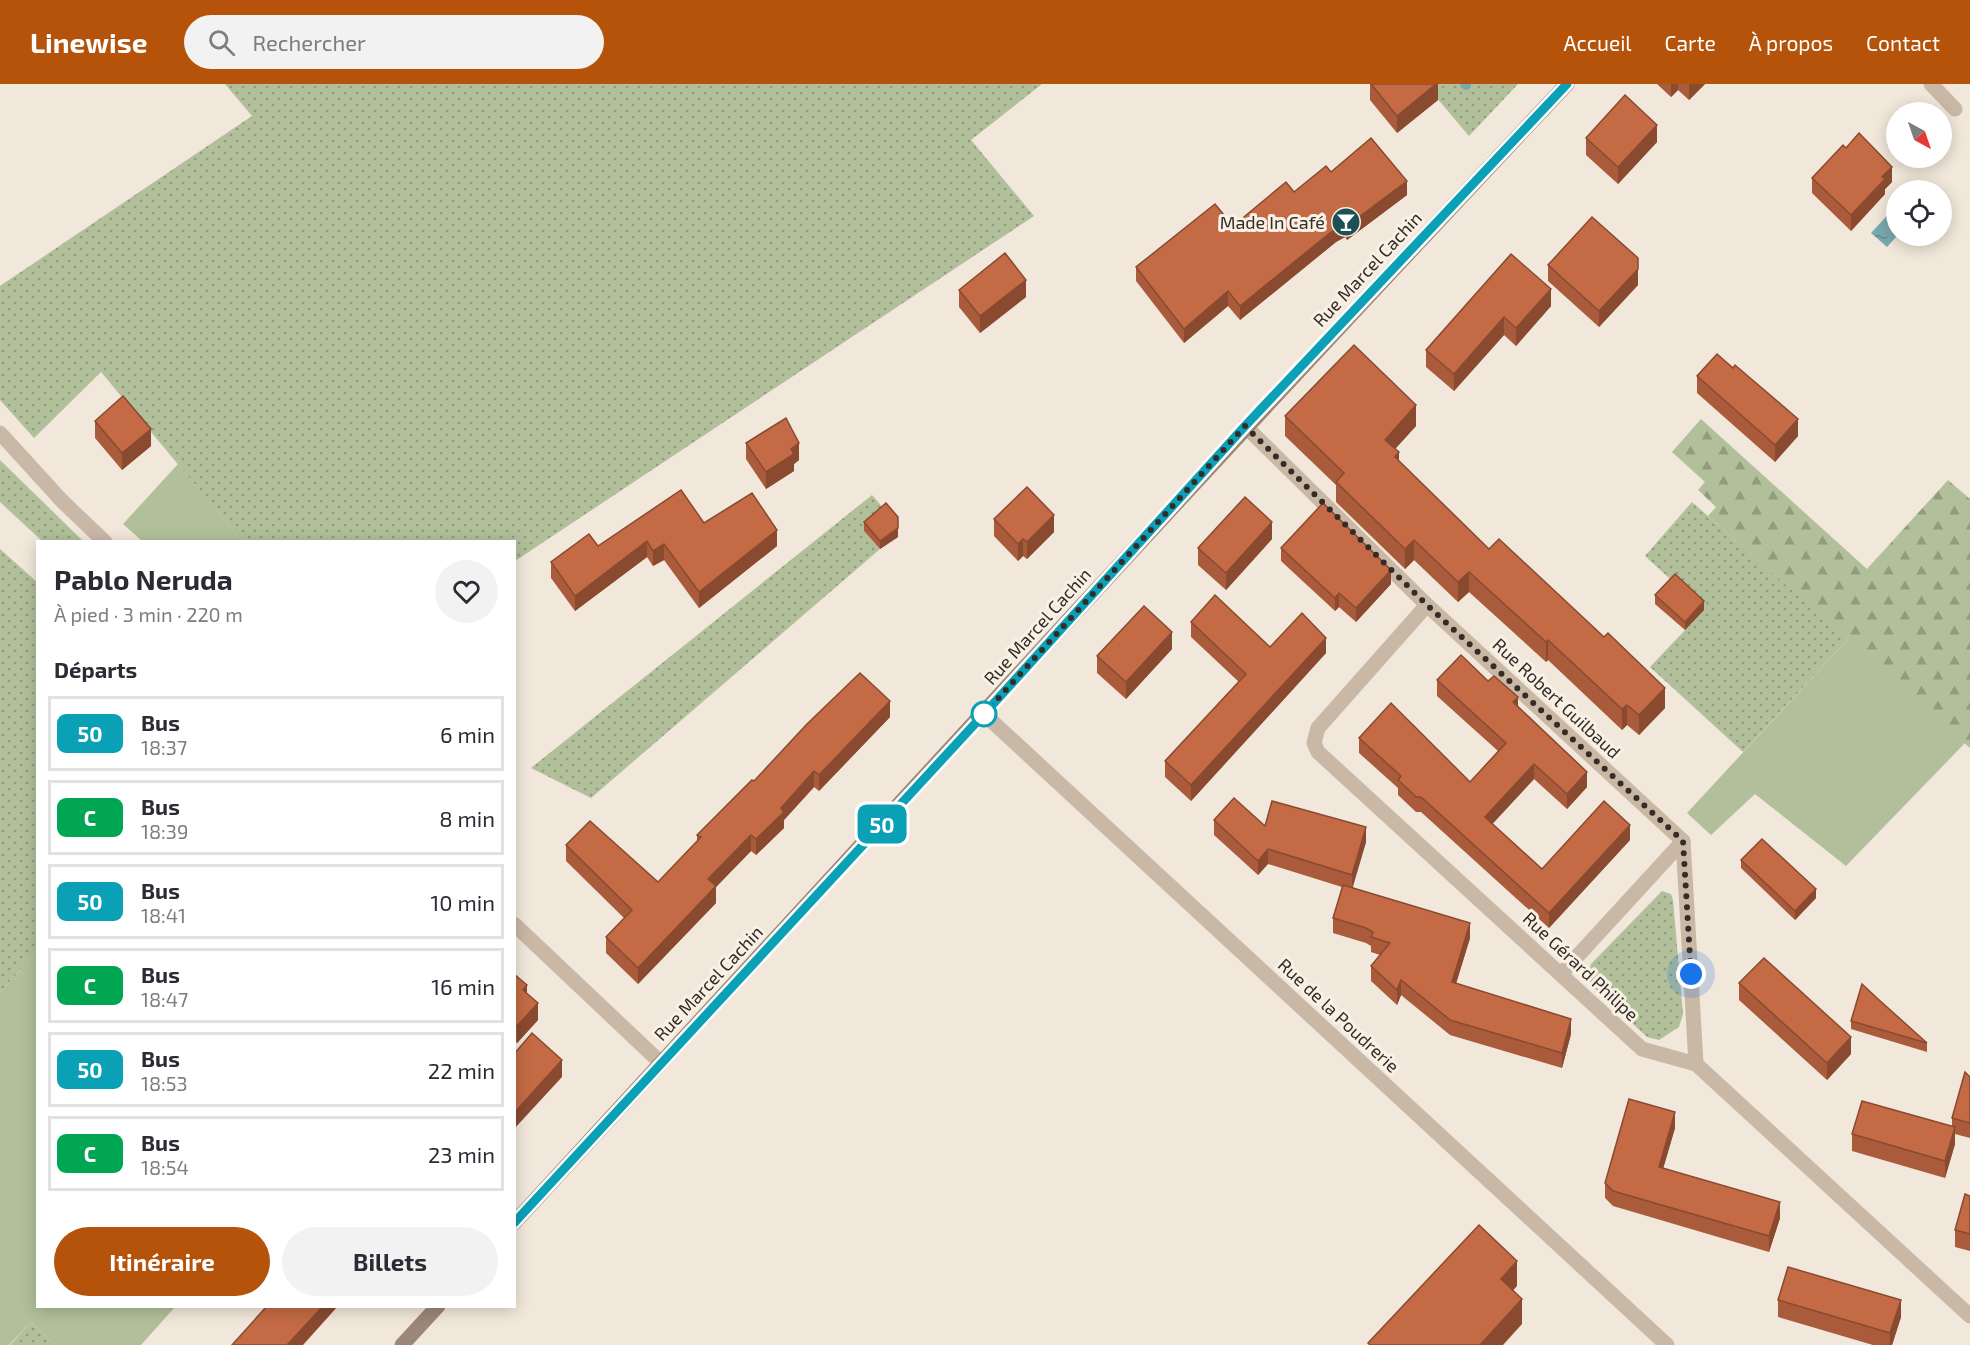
<!DOCTYPE html>
<html lang="fr">
<meta charset="utf-8">
<style>
:root{--surface:#fff;--page:#f2f2f3;--text:#2b2b33;--muted:#7c7c81;--line:#e1e1e2;--accent:#b45309}
body{margin:0;font-family:"Exo 2",sans-serif;background:var(--page);color:var(--text);height:100vh;display:flex;flex-direction:column;font-size:22px;white-space:nowrap}
*{box-sizing:border-box;margin:0}
p{font-size:20px;color:var(--muted)}
.icon{flex:none;width:33px;height:33px;fill:none;stroke:currentColor;stroke-width:2;stroke-linecap:round;stroke-linejoin:round}
.map{position:relative;flex:1;overflow:hidden}
.side{position:absolute;left:36px;top:456px;width:480px;height:768px;display:flex;flex-direction:column;background:var(--surface);border-radius:0px;box-shadow:0 3px 15px #0003}
.side>*{flex:none}
.badge{padding:0 12px;border-radius:9px;font-size:21px;line-height:39px}
.needle{width:39px;rotate:140deg}
.tools{position:absolute;left:1886px;top:18px;display:grid;gap:12px}
.tools a{display:grid;place-items:center;width:66px;height:66px;border-radius:50%;background:var(--surface);box-shadow:0 3px 15px #0003;font-size:30px}
.you{position:absolute;width:30px;height:30px;margin:-15px;border:4px solid #fff;border-radius:50%;background:#1a73e8;box-shadow:0 0 0 9px #1a73e833}
.map>.badge{position:absolute;translate:-50% -50%;box-shadow:0 0 0 3px #fff}
h2{padding:0 18px;font-size:22px;line-height:54px}
.round{display:grid;place-items:center;flex:none;width:63px;height:63px;border-radius:32px;background:var(--page)}
.headline{display:flex;align-items:center;justify-content:space-between;height:102px;padding:0 18px}
h1{font-size:28px;font-weight:700;line-height:45px}
.cta{display:flex;gap:12px;margin-top:auto;padding:12px 18px}
.cta a{flex:1;height:69px;border-radius:36px;background:var(--accent);color:#fff;font-size:24px;font-weight:700;line-height:69px;text-align:center}
.cta a+a{background:var(--page);color:var(--text)}
ul{padding:0;list-style:none}
li{display:flex;align-items:center;gap:18px;height:75px;margin:0 12px 9px;padding:0 6px;border:3px solid var(--line);border-radius:0px}
li div{flex:1}
li b{display:block;font-size:22px}
li em{font-style:normal}
li .badge{min-width:66px;font-weight:700;text-align:center}
header{display:flex;align-items:center;gap:36px;box-sizing:border-box;height:84px;padding:0 30px;background:var(--accent);color:#fff}
header strong{font-size:28px}
nav{display:flex;gap:33px;margin-inline-start:auto;font-size:21px}
.search{width:420px;height:54px;background:var(--page);display:flex;align-items:center;gap:15px;box-sizing:border-box;padding:0 21px;border-radius:33px;color:var(--muted);font-size:22px}
.map>svg:first-child{display:block}
</style>
<header>
<strong>Linewise</strong>
<div class="search"><svg class="icon" aria-label="search" viewBox="0 0 24 24"><circle cx="10" cy="10" r="6"/><path d="M15 15l6 6"/></svg>Rechercher</div>
<nav><a>Accueil</a><a>Carte</a><a>À propos</a><a>Contact</a></nav>
</header>
<div class="map">
<svg width="1970" height="1261" viewBox="0 0 1970 1261">
<defs>
<pattern id="grass-dots" width="8" height="8" patternUnits="userSpaceOnUse" patternTransform="scale(1.5)"><rect width="8" height="8" fill="#b1c09a"/><path d="M2 2h.1M6 6h.1" fill="none" stroke="#919c7e" stroke-width="1.8" stroke-linecap="round"/></pattern>
<pattern id="forest-firs" width="22" height="20" patternUnits="userSpaceOnUse" patternTransform="scale(1.5)"><rect width="22" height="20" fill="#b1c09a"/><path d="M5 1l3.5 6h-7zM16 11l3.5 6h-7z" fill="#919c7e"/></pattern>
<pattern id="water-ripples" width="26" height="14" patternUnits="userSpaceOnUse" patternTransform="scale(1.5)"><rect width="26" height="14" fill="#79a9ad"/><path d="M2 4q2-2 4 0t4 0M15 11q2-2 4 0t4 0" fill="none" stroke="#648a8d"/></pattern>
</defs>
<rect width="100%" height="100%" fill="#f1e7da"/>
<!-- grass -->
<g fill="url(#grass-dots)">
<path d="M225,0h817l-71,56 63,76 -519,345 -1,-19 -272,-1 -141,-169 -67,66 -34,-38v-114l252,-170z"/>
<path d="M1425,0h93l-49,52z"/>
<path d="M0,376l83,81h-41l-42,-39z"/>
<path d="M872,411l14,16 -22,20 16,18 -289,249 -60,-30z"/>
<path d="M1692,418l156,137 -105,113 -93,-85 54,-57 -59,-54z"/>
<path d="M0,465l38,34 -1,368 -37,41z"/>
<path d="M1662,807l9,3 2,6 10,114 -4,13 -20,13 -12,-3 -55,-51 -4,-8 3,-14z"/>
<path d="M31,1238l24,23h-45z"/>
</g>
<!-- forest -->
<path fill="url(#forest-firs)" d="M1701,335l166,150 81,-89 22,19v249l-262,-232 8,-9 -18,-17 7,-8 -33,-30z"/>
<!-- garden -->
<g fill="#b1c09a">
<path d="M178,380l64,77h-100l-19,-17z"/>
<path d="M1848,555l117,104 -119,123 -91,-72 -44,41 -24,-22z"/>
<path d="M37,867l1,355 137,1 -34,38h-86l-24,-23 -22,23h-9v-353z"/>
</g>
<!-- water -->
<path fill="url(#water-ripples)" d="M1896,122l1,30 -10,11 -16,-14z"/>
<g fill="none" stroke-linecap="round" stroke-linejoin="round">
<!-- stream -->
<path stroke="#79a9ad" stroke-width="10" d="M1465,0l1,1"/>
<!-- street -->
<g stroke="#c9b8a6" stroke-width="15">
<path d="M1931,0l24,25"/>
<path d="M1245,342l182,179 256,236 13,223"/>
<path d="M0,349l63,69 42,40"/>
<path d="M1427,521l-109,123 -4,15 4,9 324,297 54,15 274,252"/>
<path d="M984,630l683,631"/>
<path d="M514,840l147,139"/>
<path d="M1562,889l121,-132"/>
</g>
<!-- secondary -->
<g stroke="#9c8778" stroke-width="15">
<path d="M514,1139c350,-381 699,-762 1053,-1139"/>
<path d="M402,1261l36,-39"/>
</g>
</g>
<!-- wall -->
<g fill="#a95b3b">
<path d="M1370,0h68v16l-41,33 -27,-33z"/>
<path d="M1657,0h48l-16,16 -11,-10 -7,7z"/>
<path d="M1586,54l71,4 -39,42 -32,-29z"/>
<path d="M1331,88l76,23 -60,45 -2,-3 -9,5 -96,78 -12,-14 -44,37 -48,-62v-14l97,-41z"/>
<path d="M1812,94l80,4 -7,7v5l-34,37 -39,-38z"/>
<path d="M1511,170l40,52 -35,40 -12,-11 -50,56 -28,-24v-17z"/>
<path d="M1548,181l90,20 -39,42 -51,-46z"/>
<path d="M959,206l67,7 -46,36 -21,-26z"/>
<path d="M1697,292l101,60 -23,26 -78,-69z"/>
<path d="M1285,332l131,10 -21,23 4,12 90,88 176,159 -26,27 -12,-10 -5,5 -74,-70 -2,2 -77,-70 -11,10 -44,-42 -9,9 -69,-67v-17l-51,-49z"/>
<path d="M95,337l56,25 -29,24 -27,-32z"/>
<path d="M746,359l53,17 -5,4v7l-28,18 -20,-30z"/>
<path d="M994,435l60,13 -27,27 -4,-3 -5,5 -24,-25z"/>
<path d="M864,438l34,15 -18,12 -16,-18z"/>
<path d="M704,439l73,23 -78,62 -35,-48 -11,6 -6,-9 -72,54 -24,-33v-16l47,-16z"/>
<path d="M1272,455l-46,51 -28,-25v-17z"/>
<path d="M1281,464l110,36 -35,38 -17,-15 -4,4 -54,-50z"/>
<path d="M1655,511l49,15 -19,20 -30,-26z"/>
<path d="M1191,538l79,25 56,6 -135,148 -26,-24v-16l74,-79 -48,-45z"/>
<path d="M1172,565l-46,50 -29,-26v-17z"/>
<path d="M1437,596l51,1 30,25 69,81 -20,22 -33,-30 -42,45 50,45 88,-29 -81,88 -128,-116h-5l-18,-17v-7l-39,-35v-15l111,44 28,-31 -61,-55z"/>
<path d="M890,633l-71,74 -5,-4 -30,33v8l-28,27 -5,-4 -35,36v16l-78,81 -32,-31v-16l18,-19 -58,-57v-16l92,37 39,-40v-7l57,-54z"/>
<path d="M1214,736l51,6 101,16 -14,45 118,51 -14,45 115,51 -9,34 -112,-33 -49,-40 -4,10 -26,-24v-15l9,-11 -9,-3v-6l-5,-3 -33,-10v-15l9,-31 -74,-23 -10,11 -44,-40z"/>
<path d="M1741,776l75,38 -21,22 -54,-52z"/>
<path d="M514,890l13,20 11,26 -21,23 -3,-2z"/>
<path d="M1739,899l112,71 -24,26 -88,-80z"/>
<path d="M1851,937l76,22v9l-76,-23z"/>
<path d="M1970,993v61l-15,-4v10l-10,34 -93,-27v-17l100,-8v-8z"/>
<path d="M1675,1044l-12,40 117,50 -11,34 -156,-46 -8,-8v-15z"/>
<path d="M1970,1112v55l-15,-4v-17z"/>
<path d="M1778,1216l123,17 -9,28h-19l-95,-28z"/>
</g>
<!-- shaded-wall -->
<g fill="#894a30">
<path d="M1436,0h2v16l-41,33v-17z"/>
<path d="M1671,0h7v6l-7,7z"/>
<path d="M1689,0h16l-16,16z"/>
<path d="M1657,41v17l-39,42v-17z"/>
<path d="M1892,83v15l-7,7v5l-34,37v-16l31,-38z"/>
<path d="M1407,97v14l-60,45v-14z"/>
<path d="M1345,139v14l-9,5 -96,78v-14l96,-78z"/>
<path d="M1638,185v16l-39,42v-16z"/>
<path d="M1026,196v17l-46,36v-17z"/>
<path d="M1551,205v17l-35,40v-18z"/>
<path d="M1228,207v15l-44,37v-14z"/>
<path d="M1504,233v18l-50,56v-17z"/>
<path d="M1416,321v21l-31,34v-20z"/>
<path d="M1798,335v17l-23,26v-17z"/>
<path d="M151,345v17l-29,24v-17z"/>
<path d="M799,359v17l-5,4v7l-28,18v-17l25,-23z"/>
<path d="M1399,368v21l-4,-16z"/>
<path d="M1054,431v17l-27,27v-17z"/>
<path d="M1272,438v17l-46,51v-17z"/>
<path d="M898,444v9l-18,12v-8z"/>
<path d="M777,446v16l-78,62v-16z"/>
<path d="M1023,455v17l-5,5v-17z"/>
<path d="M1414,456v20l-9,9v-20z"/>
<path d="M647,457v16l-72,54v-15z"/>
<path d="M664,460v16l-11,6v-15z"/>
<path d="M1391,486v14l-35,38v-14z"/>
<path d="M1469,488v20l-11,10v-20z"/>
<path d="M1339,509v14l-4,4v-13z"/>
<path d="M1704,517v9l-19,20v-8z"/>
<path d="M1172,548v17l-46,50v-17z"/>
<path d="M1326,554v15l-135,148v-16z"/>
<path d="M1548,556v20l-2,2v-20z"/>
<path d="M1665,604v20l-26,27v-20z"/>
<path d="M1518,613v16l-5,-11z"/>
<path d="M890,617v16l-71,74v-16z"/>
<path d="M1627,621v20l-5,5v-21z"/>
<path d="M1534,680v15l-49,53v-15z"/>
<path d="M814,687v16l-30,33v8l-28,27v-16l25,-31z"/>
<path d="M1587,688v15l-20,22v-15z"/>
<path d="M1630,741v15l-81,88v-15z"/>
<path d="M1366,743v15l-14,48v-15z"/>
<path d="M751,751v16l-35,36v16l-78,81v-16l70,-89z"/>
<path d="M1268,765v15l-10,11v-14z"/>
<path d="M1816,805v9l-21,22v-9z"/>
<path d="M1470,839v15l-18,59v-15z"/>
<path d="M1401,896v15l-4,10v-15z"/>
<path d="M527,901v17l-4,-12z"/>
<path d="M538,919v17l-21,23v-17z"/>
<path d="M1571,935v15l-9,34v-15z"/>
<path d="M1851,953v17l-24,26v-17z"/>
<path d="M562,976v17l-48,52v-16z"/>
<path d="M1675,1028v16l-16,55v-16z"/>
<path d="M1955,1043v17l-10,34v-17z"/>
<path d="M1780,1118v16l-11,34v-16z"/>
<path d="M1517,1177v25l-16,18v-25z"/>
<path d="M1522,1215v25l-19,21h-23z"/>
<path d="M1901,1216v17l-9,28h-2v-12z"/>
<path d="M323,1222h15l-35,39h-16z"/>
</g>
<!-- building -->
<g fill="#c46a45" stroke="#894a30" stroke-width="1.5">
<path d="M1371,0h65l-39,32z"/>
<path d="M1625,11l32,30 -39,42 -32,-29z"/>
<path d="M1859,49l33,34 -10,10 3,2 -34,36 -39,-37 31,-33 3,3z"/>
<path d="M1371,54l36,43 -60,45 -2,-3 -9,5 -96,78 -12,-15 -44,38 -48,-62 79,-63 18,22 53,-44 8,10 32,-26 5,6z"/>
<path d="M1592,133l46,41v11l-39,42 -51,-46z"/>
<path d="M1005,169l21,27 -46,36 -21,-26z"/>
<path d="M1511,170l40,35 -35,39 -12,-11 -50,57 -28,-24z"/>
<path d="M1354,261l62,60 -31,35 14,12 -4,5 94,92 10,-10 105,98 4,-4 57,55 -26,27 -12,-10 -5,4 -74,-69 -2,2 -77,-70 -11,10 -44,-42 -9,9 -69,-67 8,-9 -59,-57z"/>
<path d="M1717,270l16,14 2,-3 63,54 -23,26 -78,-69z"/>
<path d="M123,312l28,33 -29,24 -27,-32z"/>
<path d="M786,334l13,25 -8,6 3,5 -28,18 -20,-29z"/>
<path d="M1027,403l27,28 -27,27 -4,-3 -5,5 -24,-25z"/>
<path d="M681,406l23,33 48,-30 25,37 -78,62 -35,-48 -11,7 -6,-10 -72,55 -24,-34 38,-28 9,12z"/>
<path d="M1245,413l27,25 -46,51 -28,-25z"/>
<path d="M886,419l12,14v11l-18,13 -16,-19z"/>
<path d="M1323,419l68,67 -35,38 -17,-15 -4,5 -54,-50z"/>
<path d="M1675,490l29,27 -19,21 -30,-27z"/>
<path d="M1215,511l55,52 32,-34 24,25 -135,147 -26,-24 81,-87 -55,-52z"/>
<path d="M1144,522l28,26 -46,50 -29,-26z"/>
<path d="M1461,571l27,26 6,-5 24,21 -5,5 74,70 -20,22 -33,-30 -49,53 57,52 62,-68 26,24 -81,88 -128,-116h-5l-7,-7 -11,-10 3,-4 -42,-38 32,-35 79,79 36,-39 -69,-63z"/>
<path d="M860,589l30,28 -71,74 -5,-4 -33,37 3,4 -28,27 -5,-4 -43,44 8,7 -78,82 -32,-31 26,-27 -66,-65 24,-24 68,61 43,-45 -4,-2 55,-55 2,1 53,-57z"/>
<path d="M1234,714l31,28 7,-25 94,26 -14,48 -84,-26 -10,12 -44,-41z"/>
<path d="M1762,755l54,50 -21,22 -54,-51z"/>
<path d="M1343,801l127,38 -18,59 119,37 -9,34 -112,-33 -49,-40 -4,10 -26,-24 19,-23 -19,-6 2,-5 -7,-4 -33,-10z"/>
<path d="M1764,874l87,79 -24,26 -88,-80z"/>
<path d="M514,890l13,11 -4,5 15,13 -21,23 -3,-2z"/>
<path d="M1862,900l16,15 49,44 -76,-22z"/>
<path d="M532,949l30,27 -48,53v-59z"/>
<path d="M1965,988l5,5v46l-18,-5z"/>
<path d="M1629,1015l46,13 -16,55 121,35 -11,34 -156,-45 -8,-8z"/>
<path d="M1862,1017l93,26 -10,34 -93,-27z"/>
<path d="M1965,1110l5,2v38l-15,-4z"/>
<path d="M1479,1141l38,36 -16,18 21,20 -42,46h-110l-2,-2z"/>
<path d="M1788,1183l113,33 -11,33 -112,-33z"/>
<path d="M267,1222h56l-36,39h-55z"/>
</g>
<g fill="none" stroke-linecap="round" stroke-linejoin="round">
<!-- line casing -->
<g stroke="#fff" stroke-width="14">
<path id="line" d="M514,1139l470,-509 261,-288 322,-342"/>
</g>
<!-- line -->
<use href="#line" stroke="#0aa0b6" stroke-width="9"/>
<!-- walk -->
<path stroke="#352c27" stroke-width="6" stroke-dasharray="0 10.8" d="M984,630l261,-288 182,179 256,236 8,133"/>
</g>
<!-- icons -->
<defs>
<g id="bar-disc" transform="scale(1.5)"><circle r="9.5" fill="#1d4f56" stroke="#f9f1e6"/><path d="M-6-5H6L.8 .8V4.5H3.5V6h-7V4.5H-.8V.8Z" fill="#fff"/></g>
</defs>
<g fill-rule="evenodd">
<use href="#bar-disc" x="1346" y="138"/>
</g>
<!-- markers -->
<circle fill="#fff" stroke="#0aa0b6" stroke-width="3" cx="984" cy="630" r="12"/>
<g text-anchor="middle" dominant-baseline="central" stroke-width="6" stroke-linejoin="round" paint-order="stroke">
<!-- poi labels -->
<g font-size="18" fill="#352c27" stroke="#f9f1e6" text-anchor="end">
<text x="1325" y="138">Made In Café</text>
</g>
<!-- street labels -->
<g font-size="18" fill="#352c27" stroke="#f9f1e6">
<text transform="translate(1367 185) rotate(-47)">Rue Marcel Cachin</text>
<text transform="translate(1037 542) rotate(-48)">Rue Marcel Cachin</text>
<text transform="translate(1557 614) rotate(43)">Rue Robert Guilbaud</text>
<text transform="translate(1581 882) rotate(43)">Rue Gérard Philipe</text>
<text transform="translate(708 899) rotate(-47)">Rue Marcel Cachin</text>
<text transform="translate(1339 931) rotate(43)">Rue de la Poudrerie</text>
</g>
</g>
</svg>
<div class="tools">
<a><svg class="needle" viewBox="-14 -14 28 28"><path d="M0-13l5 13h-10z" fill="#e53935"/><path d="M0 13l5-13h-10z" fill="#7c7c81"/></svg></a>
<a><svg class="icon" aria-label="locate" viewBox="0 0 24 24"><circle cx="12" cy="12" r="6"/><path d="M12 2v4M12 18v4M2 12h4M18 12h4"/></svg></a>
</div>
<div class="you" style="left:1691px;top:890px"></div>
<b class="badge" style="left:882px;top:740px;background:#0aa0b6;color:#fff">50</b>
<section class="side">
<div class="headline"><div><h1>Pablo Neruda</h1><p>À pied · 3 min · 220 m</p></div><a class="round"><svg class="icon" aria-label="heart" viewBox="0 0 24 24"><path d="M12 20l-8-8c-3-5 5-10 8-4 3-6 11-1 8 4z"/></svg></a></div>
<h2>Départs</h2>
<ul>
<li><span class="badge" style="background:#0aa0b6;color:#fff">50</span><div><b>Bus</b><p>18:37</p></div><em>6 min</em></li>
<li><span class="badge" style="background:#00a651;color:#fff">C</span><div><b>Bus</b><p>18:39</p></div><em>8 min</em></li>
<li><span class="badge" style="background:#0aa0b6;color:#fff">50</span><div><b>Bus</b><p>18:41</p></div><em>10 min</em></li>
<li><span class="badge" style="background:#00a651;color:#fff">C</span><div><b>Bus</b><p>18:47</p></div><em>16 min</em></li>
<li><span class="badge" style="background:#0aa0b6;color:#fff">50</span><div><b>Bus</b><p>18:53</p></div><em>22 min</em></li>
<li><span class="badge" style="background:#00a651;color:#fff">C</span><div><b>Bus</b><p>18:54</p></div><em>23 min</em></li>
</ul>
<div class="cta"><a>Itinéraire</a><a>Billets</a></div>
</section>
</div>
